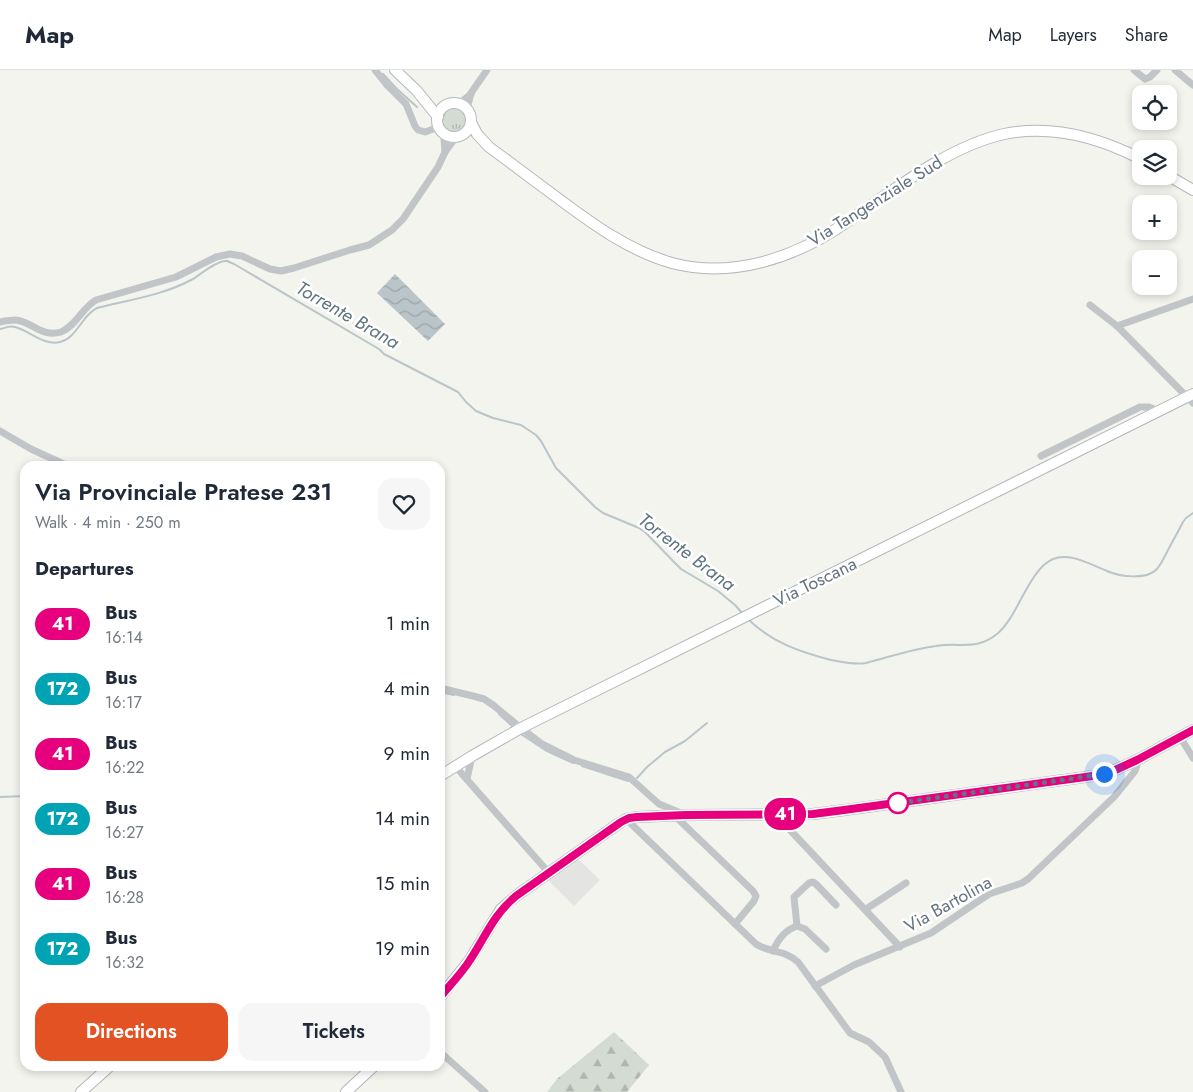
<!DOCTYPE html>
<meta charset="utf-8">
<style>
:root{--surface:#fff;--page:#f6f6f7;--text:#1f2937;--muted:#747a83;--line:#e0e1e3;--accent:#e25222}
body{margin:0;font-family:Jost,sans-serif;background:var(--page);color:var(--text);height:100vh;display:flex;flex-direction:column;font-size:19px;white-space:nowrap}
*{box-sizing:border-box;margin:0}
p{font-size:16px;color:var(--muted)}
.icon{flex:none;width:28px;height:28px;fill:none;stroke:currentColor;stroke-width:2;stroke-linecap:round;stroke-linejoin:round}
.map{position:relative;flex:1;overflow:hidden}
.drawer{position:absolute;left:20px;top:391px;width:425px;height:610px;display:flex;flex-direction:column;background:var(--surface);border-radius:15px;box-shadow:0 2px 8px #0003}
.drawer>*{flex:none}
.badge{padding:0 10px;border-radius:16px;font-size:18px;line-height:32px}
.controls{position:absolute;left:1132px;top:15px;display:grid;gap:10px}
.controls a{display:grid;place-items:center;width:45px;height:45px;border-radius:10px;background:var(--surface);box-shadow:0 2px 8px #0003;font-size:25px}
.you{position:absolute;width:25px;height:25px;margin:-12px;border:4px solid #fff;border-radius:50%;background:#1a73e8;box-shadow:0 0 0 8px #1a73e833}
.map>.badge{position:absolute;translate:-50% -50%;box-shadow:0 0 0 2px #fff}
h2{padding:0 15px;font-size:19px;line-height:45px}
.round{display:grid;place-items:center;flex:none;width:52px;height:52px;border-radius:15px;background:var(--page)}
.head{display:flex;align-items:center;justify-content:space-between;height:85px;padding:0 15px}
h1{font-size:24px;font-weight:600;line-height:38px}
.action{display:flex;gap:10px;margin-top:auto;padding:10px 15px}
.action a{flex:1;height:58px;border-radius:15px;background:var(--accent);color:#fff;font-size:20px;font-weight:600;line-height:58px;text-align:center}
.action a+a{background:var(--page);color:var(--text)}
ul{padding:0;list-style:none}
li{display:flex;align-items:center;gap:15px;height:65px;padding:0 15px}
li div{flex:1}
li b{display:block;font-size:19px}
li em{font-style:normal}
li .badge{min-width:55px;font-weight:700;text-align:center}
header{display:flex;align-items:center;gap:30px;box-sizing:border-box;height:70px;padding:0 25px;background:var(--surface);border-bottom:1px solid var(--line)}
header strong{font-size:24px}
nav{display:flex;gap:28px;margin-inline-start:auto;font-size:18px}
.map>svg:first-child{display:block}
</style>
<header>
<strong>Map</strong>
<nav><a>Map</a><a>Layers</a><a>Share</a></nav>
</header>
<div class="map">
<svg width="1193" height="1022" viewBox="0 0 1193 1022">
<defs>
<pattern id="grass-tufts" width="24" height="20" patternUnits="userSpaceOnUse" patternTransform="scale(1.25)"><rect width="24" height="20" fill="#d4dbd1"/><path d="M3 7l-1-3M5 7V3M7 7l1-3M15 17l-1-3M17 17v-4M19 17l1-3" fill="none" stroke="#b0b6af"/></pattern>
<pattern id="forest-firs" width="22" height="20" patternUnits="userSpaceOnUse" patternTransform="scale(1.25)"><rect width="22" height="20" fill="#d4dbd1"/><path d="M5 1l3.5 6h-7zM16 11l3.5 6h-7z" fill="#b0b6af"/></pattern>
<pattern id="water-waves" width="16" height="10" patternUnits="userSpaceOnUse" patternTransform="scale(1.25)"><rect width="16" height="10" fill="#bac5ca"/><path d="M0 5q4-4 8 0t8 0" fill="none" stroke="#9ba4a9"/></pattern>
</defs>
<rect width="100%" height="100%" fill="#f4f4ef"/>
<!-- built -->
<path fill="#e4e5e3" d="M578,789l22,21 -26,26 -27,-27z"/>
<!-- grass -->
<circle fill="url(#grass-tufts)" cx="454" cy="50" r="12"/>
<!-- forest -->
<path fill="url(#forest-firs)" d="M614,962l35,33 -22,27h-80l10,-13z"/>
<!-- water -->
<path fill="url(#water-waves)" d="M395,204l50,50 -17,17 -51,-48z"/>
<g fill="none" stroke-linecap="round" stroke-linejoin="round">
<!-- stream -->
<g stroke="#bac5ca" stroke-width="2">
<path d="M383,4l14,15 20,18"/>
<path d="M0,259c5,-1 11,-4 15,-2 15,4 29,19 45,15 17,-4 22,-27 37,-34 32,-8 67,-13 96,-29 8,-5 24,-19 34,-18 2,1 5,2 7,3l145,85 5,5 74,38 8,10 10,9 17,7 28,7 15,10 5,6 15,27 39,39 8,6 36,15 7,5 28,29 7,7 37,22 17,14 8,9"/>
<path d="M748,549c23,23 52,33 83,41 12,2 22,5 35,3 23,-6 46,-14 70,-17 24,-4 40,5 61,-12 21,-17 32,-65 56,-75 18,-7 38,6 54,12 13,6 40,9 50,-2 4,-5 7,-11 10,-17 5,-10 11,-20 16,-30l3,-4 7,-5"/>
<path d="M440,622l14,3"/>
<path d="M499,644l13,12"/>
<path d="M521,664l24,16 28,13"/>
<path d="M582,696l46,15"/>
<path d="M637,708l10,-11 18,-15 20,-11 22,-18"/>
<path d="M0,727l25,-1"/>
</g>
<!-- secondary casing -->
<g stroke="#b4b8bc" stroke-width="12">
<g id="secondary">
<path d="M440,927l29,-36 25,-41 7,-11 15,-13 102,-72 8,-5 11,-2 49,-2 127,-1 32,-4 255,-35 13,-4 24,-11 56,-30"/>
<path d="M346,1022l28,-26"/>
</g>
</g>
<!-- primary casing -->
<g stroke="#b4b8bc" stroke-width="12">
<g id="primary">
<path d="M395,0l22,21 21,26"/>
<circle cx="454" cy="50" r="17"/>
<path d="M471,52l6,12 12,13c22,16 44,33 66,49 36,27 74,55 117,67 60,16 122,-5 172,-39 48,-32 102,-77 160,-90 48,-10 94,3 137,25"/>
<path d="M1169,106l24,14"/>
<path d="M440,706l32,-20 49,-28 672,-334"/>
<path d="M81,1022l29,-26"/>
</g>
</g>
<!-- street -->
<g stroke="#c1c5c8" stroke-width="7">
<path d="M375,0l12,15 19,19 9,22 3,4 7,2 14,-5"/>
<path d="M1134,0l11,9 5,-2 7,-7"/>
<path d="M1175,0l18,15"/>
<path d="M459,34l12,-10"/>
<path d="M467,39l4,-16 16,-23"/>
<path d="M442,62l2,7 1,13"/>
<path d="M1090,235l27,21 76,77"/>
<path d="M0,252c5,-1 11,-2 16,-2 17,2 26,18 45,12 15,-6 21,-24 35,-32l80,-23 40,-20 14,-3 12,2 28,13 11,2 13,-3 56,-18 19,-5 23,-15 11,-11 35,-52 7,-15 11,-15"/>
<path d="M1117,256l76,-27"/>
<path d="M0,361l31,18 37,17"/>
<path d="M1041,386l99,-49h9l10,4"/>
<path d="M440,618l33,8 11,3 9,6 28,23 21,16 32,16 55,17 30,27 22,9"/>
<path d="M1180,667l13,21"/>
<path d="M455,696l94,107"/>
<path d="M467,709l5,-23"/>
<path d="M776,745l124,132"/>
<path d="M675,746l78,75 3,5 -2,5 -19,23"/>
<path d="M626,749l130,125c13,9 28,5 42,18l52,71 19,9 16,15 16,35"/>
<path d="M866,839l40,-26"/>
<path d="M797,856l-3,-29 15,-14 4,-1 3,2 20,21"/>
<path d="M773,881c5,-12 12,-21 24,-25l8,3 21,20"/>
<path d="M815,916l39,-21 77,-32 58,-39 33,-11 6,-4 86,-82 21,-26 2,-6v-5"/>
<path d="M440,982l45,40"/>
</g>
<!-- secondary -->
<use href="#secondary" stroke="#fff" stroke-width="10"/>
<!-- primary -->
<use href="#primary" stroke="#fff" stroke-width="10"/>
</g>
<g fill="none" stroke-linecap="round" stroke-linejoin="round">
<!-- line casing -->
<g stroke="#fff" stroke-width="11">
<path id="line" d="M440,927c10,-12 22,-24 30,-37 16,-24 23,-45 46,-64l105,-74 8,-4 8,-1 49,-2 127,-1 31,-4 256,-35 13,-4 24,-11 56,-30"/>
</g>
<!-- line -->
<use href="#line" stroke="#e6007e" stroke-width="8"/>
<!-- walk -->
<path stroke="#637381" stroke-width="5" stroke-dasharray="0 9" d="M898,733l-7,1 213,-30"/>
</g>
<!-- markers -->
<circle fill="#fff" stroke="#e6007e" stroke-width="2.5" cx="898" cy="733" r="10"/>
<g text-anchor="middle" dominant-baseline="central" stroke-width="5" stroke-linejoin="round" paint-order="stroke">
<!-- street labels -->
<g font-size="18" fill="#637381" stroke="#fff">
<text transform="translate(875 131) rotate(-32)">Via Tangenziale Sud</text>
<text transform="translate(815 512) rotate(-26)">Via Toscana</text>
<text transform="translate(948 834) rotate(-29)">Via Bartolina</text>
</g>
<!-- water labels -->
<g font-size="19" font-style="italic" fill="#5f757f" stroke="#fff">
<text transform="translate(348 245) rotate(30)">Torrente Brana</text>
<text transform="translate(687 482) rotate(37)">Torrente Brana</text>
</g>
</g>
</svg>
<div class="controls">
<a><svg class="icon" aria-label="locate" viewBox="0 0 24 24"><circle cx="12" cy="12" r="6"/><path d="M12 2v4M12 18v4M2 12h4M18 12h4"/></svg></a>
<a><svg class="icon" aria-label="layers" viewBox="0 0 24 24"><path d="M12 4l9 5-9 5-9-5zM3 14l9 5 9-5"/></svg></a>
<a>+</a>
<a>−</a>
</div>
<div class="you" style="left:1104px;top:704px"></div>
<b class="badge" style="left:785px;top:744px;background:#e6007e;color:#fff">41</b>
<section class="drawer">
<div class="head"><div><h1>Via Provinciale Pratese 231</h1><p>Walk · 4 min · 250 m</p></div><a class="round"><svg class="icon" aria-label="heart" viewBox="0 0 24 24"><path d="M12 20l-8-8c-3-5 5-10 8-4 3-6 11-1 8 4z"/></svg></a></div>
<h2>Departures</h2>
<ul>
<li><span class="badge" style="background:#e6007e;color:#fff">41</span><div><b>Bus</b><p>16:14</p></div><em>1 min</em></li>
<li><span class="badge" style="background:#00a3b4;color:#fff">172</span><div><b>Bus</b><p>16:17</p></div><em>4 min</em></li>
<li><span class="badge" style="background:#e6007e;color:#fff">41</span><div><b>Bus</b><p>16:22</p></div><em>9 min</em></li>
<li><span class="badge" style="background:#00a3b4;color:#fff">172</span><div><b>Bus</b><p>16:27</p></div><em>14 min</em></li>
<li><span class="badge" style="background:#e6007e;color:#fff">41</span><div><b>Bus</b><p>16:28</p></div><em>15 min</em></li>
<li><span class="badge" style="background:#00a3b4;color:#fff">172</span><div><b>Bus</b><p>16:32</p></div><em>19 min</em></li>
</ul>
<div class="action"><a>Directions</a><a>Tickets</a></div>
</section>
</div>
